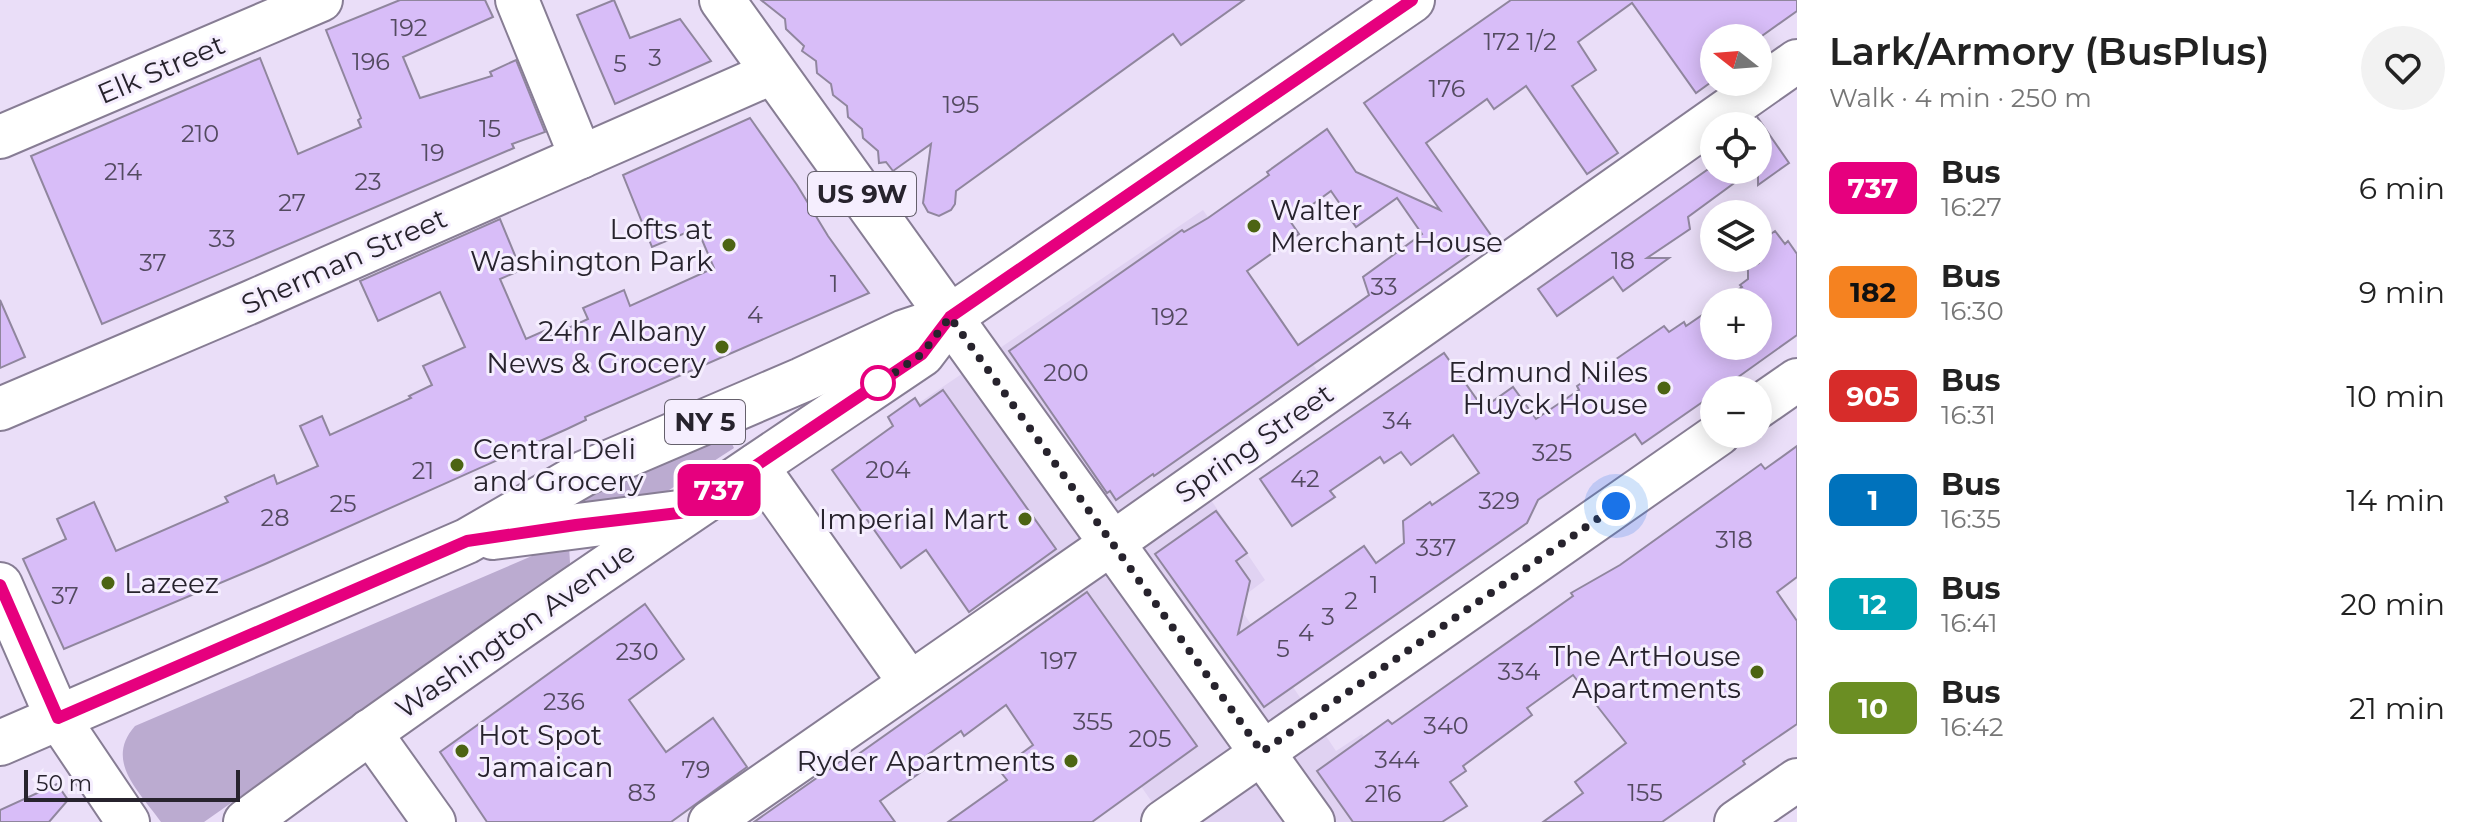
<!DOCTYPE html>
<meta charset="utf-8">
<style>
:root{--surface:#fff;--page:#f2f2f2;--text:#222;--muted:#767676}
body{margin:0;font-family:Montserrat,sans-serif;background:var(--page);color:var(--text);height:100vh;display:flex;flex-direction:column;font-size:30px;white-space:nowrap}
*{box-sizing:border-box;margin:0}
p{font-size:26px;color:var(--muted)}
.icon{flex:none;width:44px;height:44px;fill:none;stroke:currentColor;stroke-width:2;stroke-linecap:round;stroke-linejoin:round}
.map{position:relative;flex:1;overflow:hidden}
.side{display:flex;flex-direction:column;background:var(--surface);width:680px}
.side>*{flex:none}
.badge{padding:0 16px;border-radius:12px;font-size:28px;line-height:52px}
.needle{width:52px;rotate:287deg}
.fabs{position:absolute;left:1700px;top:24px;display:grid;gap:16px}
.fabs a{display:grid;place-items:center;width:72px;height:72px;border-radius:50%;background:var(--surface);box-shadow:0 4px 20px #0003;font-size:40px}
.scale{position:absolute;left:24px;bottom:20px;width:216px;box-sizing:border-box;padding-left:8px;border:4px solid #27232d;border-top:0;font-size:22px;line-height:28px;white-space:nowrap;color:#27232d;-webkit-text-stroke:6px #f5eefe;paint-order:stroke}
.you{position:absolute;width:40px;height:40px;margin:-20px;border:6px solid #fff;border-radius:50%;background:#1a73e8;box-shadow:0 0 0 12px #1a73e833}
.map>.badge{position:absolute;translate:-50% -50%;box-shadow:0 0 0 4px #fff}
.round{display:grid;place-items:center;flex:none;width:84px;height:84px;border-radius:42px;background:var(--page)}
.head{display:flex;align-items:center;justify-content:space-between;height:136px;padding:0 32px}
h1{font-size:38px;font-weight:600;line-height:60px}
ul{padding:0;list-style:none}
li{display:flex;align-items:center;gap:24px;height:104px;padding:0 32px}
li div{flex:1}
li b{display:block;font-size:30px}
li em{font-style:normal}
li .badge{min-width:88px;font-weight:700;text-align:center}
main{display:flex;flex:1;min-height:0}
.map>svg:first-child{display:block}
</style>
<main>
<div class="map">
<svg width="1797" height="822" viewBox="0 0 1797 822">
<rect width="100%" height="100%" fill="#eadef8"/>
<!-- built -->
<path fill="#e0d2f2" d="M1203,210l114,160 -131,93 79,117 -29,22 100,149 26,-17 63,88h-259l-82,-117 -14,-65 -40,-61 -31,19 -78,-116 -8,-75z"/>
<!-- green -->
<g fill="#bbabd0">
<path d="M726,431l8,17 -71,46 -89,15 -5,-9z"/>
<path d="M569,546l1,17 -7,7 -359,252h-43c-22,-31 -57,-61 -26,-96l418,-179z"/>
</g>
<!-- building -->
<g fill="#d8bdf8" stroke="#90869e" stroke-width="2" fill-rule="evenodd">
<path d="M400,0h85l8,17 -90,40 17,41 72,-22 -2,-4 26,-12 29,72 -33,12 2,4 -412,176 -71,-168 229,-98 38,96 63,-27 -3,-7 3,-2 -35,-88z"/>
<path d="M614,0l16,38 50,-19 31,42 -96,43 -38,-89z"/>
<path d="M761,0h483l-63,45 -8,-11 -217,157 -1,13 -4,6 -12,6 -11,-4 -5,-9 8,-59 -38,27 -7,-9 -7,1 -1,-12 -15,-13 -1,-9 -14,-12 -1,-11 -14,-11 -2,-11 -14,-11 -1,-12 -14,-10 2,-5 -18,-17 -1,-10z"/>
<path d="M1511,0h286v11l-38,27h-45v42l-18,13 -64,-90 -54,39 18,28 -24,16 46,67 -31,21 -61,-88 -32,23 -7,-10 -61,44 67,95 -339,238 -1,-2 -37,26 -6,-9 -3,2 -98,-142 173,-121 2,2 24,-14 61,-43 -2,-3 60,-43 29,43 84,38 -76,-107zM1331,191l25,36 41,-29 25,36 -59,43 6,18 -71,50 -51,-74 52,-37 -9,-13z"/>
<path d="M750,118l47,67 31,51 41,57 -284,124 1,3 -19,9 -302,135 -201,85 -41,-90 43,-20 -9,-20 37,-17 22,49 112,-49 -3,-5 49,-22 3,9 41,-18 -18,-40 22,-10 8,19 81,-37 -2,-2 23,-11 -9,-19 42,-19 -25,-55 -62,29 -18,-40 140,-62 21,51 -21,9 26,60 20,-9 3,7 39,-18 -5,-11 41,-18 6,16 84,-38 -17,-40 -45,19 -29,-72z"/>
<path d="M1758,118l31,45 -31,22z"/>
<path d="M1707,170h45l-64,47 2,12 -43,29h22l-46,33 -10,-14 -56,39 -19,-27z"/>
<path d="M1775,231l10,13 3,-3 9,13v81l-77,55h-6v4l-72,50 -7,-10 -61,41 -36,25 -11,23 -263,184 -109,-153 61,-43 31,42 -11,8 14,20 -12,53 126,-88 12,17 28,-20 -1,-22 27,-19 2,3 47,-32 -26,-38 -42,30 -10,-13 -17,11 -4,-6 -50,34 5,6 -43,29 -32,-47 184,-126 39,55 30,-21 23,32 43,-29 -2,-4 87,-60 5,6 15,-10 2,4 28,-19v39h44v-44h-38l22,-15 -2,-2 8,-6v-10l11,-6 -1,-20z"/>
<path d="M0,300l25,57 -25,11z"/>
<path d="M943,390l113,159 -87,63 -43,-62 -25,18 -69,-98 61,-44 -5,-9 27,-19 5,8z"/>
<path d="M1797,446v131l-20,15 20,29v103l-54,37 2,3 -83,58h-119l40,-29 -8,-11 51,-39 -53,-68 -46,33 5,7 -69,51 3,5 -16,11 17,24 -25,16h-89l-36,-51 71,-51 4,4 181,-128 -2,-3 49,-28 141,-101 4,5z"/>
<path d="M1087,592l110,154 -105,76h-144l59,-42 -8,-10 34,-25 -27,-40 -42,31 -3,-5 -39,28 6,8 -48,34 15,21h-141l94,-66 2,4z"/>
<path d="M645,604l39,55 -55,41 37,52 47,-34 34,49 -76,55h-184l-47,-70z"/>
<path d="M57,784l11,16 -19,22h-49v-12z"/>
</g>
<g fill="none" stroke-linecap="round" stroke-linejoin="round">
<!-- minor casing -->
<g stroke="#877d94" stroke-width="46">
<g id="minor">
<path d="M517,0l64,157"/>
<path d="M0,137l321,-137"/>
<path d="M1758,407l39,-27"/>
<path d="M0,409l251,-107 523,-230"/>
<path d="M756,465l154,218"/>
<path d="M58,718l70,104"/>
<path d="M369,731l65,91"/>
<path d="M710,822l421,-292 666,-469"/>
<path d="M1163,822l556,-388"/>
<path d="M1736,822l61,-42"/>
</g>
</g>
<!-- major casing -->
<g stroke="#877d94" stroke-width="48">
<g id="major">
<path d="M722,0l590,822"/>
<path d="M493,537l186,-24"/>
<path d="M0,585l58,133"/>
<path d="M0,743l467,-202 118,-68 217,-93 103,-48 39,-13"/>
<path d="M246,822c221,-163 449,-315 676,-468l28,-37 462,-317"/>
</g>
</g>
<!-- minor -->
<use href="#minor" stroke="#fff" stroke-width="42"/>
<!-- major -->
<use href="#major" stroke="#fff" stroke-width="44"/>
</g>
<g fill="none" stroke-linecap="round" stroke-linejoin="round">
<!-- line casing -->
<g stroke="#fff" stroke-width="18">
<path id="line" d="M0,585l58,133 409,-177 109,-16 111,-13 235,-158 28,-37 462,-317"/>
</g>
<!-- line -->
<use href="#line" stroke="#e6007e" stroke-width="12"/>
<!-- walk -->
<path stroke="#27232d" stroke-width="8" stroke-dasharray="0 14.4" d="M878,383l-3,3 47,-32 28,-37 312,435 354,-246"/>
</g>
<!-- markers -->
<g fill="#4c6413" stroke="#f5eefe" stroke-width="3">
<circle cx="1254" cy="226" r="8"/>
<circle cx="729" cy="245" r="8"/>
<circle cx="722" cy="347" r="8"/>
<circle cx="1664" cy="388" r="8"/>
<circle cx="457" cy="465" r="8"/>
<circle cx="1025" cy="519" r="8"/>
<circle cx="108" cy="583" r="8"/>
<circle cx="1757" cy="672" r="8"/>
<circle cx="462" cy="751" r="8"/>
<circle cx="1071" cy="761" r="8"/>
</g>
<circle fill="#fff" stroke="#e6007e" stroke-width="4" cx="878" cy="383" r="16"/>
<g text-anchor="middle" dominant-baseline="central" stroke-width="6" stroke-linejoin="round" paint-order="stroke">
<!-- number labels -->
<g font-size="24" fill="#534a60">
<text x="409" y="27">192</text>
<text x="1520" y="41">172 1/2</text>
<text x="655" y="57">3</text>
<text x="371" y="61">196</text>
<text x="620" y="63">5</text>
<text x="1447" y="88">176</text>
<text x="961" y="104">195</text>
<text x="490" y="128">15</text>
<text x="200" y="133">210</text>
<text x="433" y="152">19</text>
<text x="123" y="171">214</text>
<text x="368" y="181">23</text>
<text x="292" y="202">27</text>
<text x="222" y="238">33</text>
<text x="1623" y="260">18</text>
<text x="153" y="262">37</text>
<text x="834" y="283">1</text>
<text x="1384" y="286">33</text>
<text x="755" y="314">4</text>
<text x="1170" y="316">192</text>
<text x="1066" y="372">200</text>
<text x="1397" y="420">34</text>
<text x="1552" y="452">325</text>
<text x="888" y="469">204</text>
<text x="423" y="470">21</text>
<text x="1305" y="478">42</text>
<text x="1499" y="500">329</text>
<text x="343" y="503">25</text>
<text x="275" y="517">28</text>
<text x="1734" y="539">318</text>
<text x="1436" y="547">337</text>
<text x="1374" y="584">1</text>
<text x="65" y="595">37</text>
<text x="1351" y="600">2</text>
<text x="1328" y="616">3</text>
<text x="1306" y="632">4</text>
<text x="1283" y="648">5</text>
<text x="637" y="651">230</text>
<text x="1059" y="660">197</text>
<text x="1519" y="671">334</text>
<text x="564" y="701">236</text>
<text x="1093" y="721">355</text>
<text x="1446" y="725">340</text>
<text x="1150" y="738">205</text>
<text x="1397" y="759">344</text>
<text x="696" y="769">79</text>
<text x="642" y="792">83</text>
<text x="1645" y="792">155</text>
<text x="1383" y="793">216</text>
</g>
<!-- shield labels -->
<g fill="#f5eefe" stroke="#65606c" stroke-width="2">
<rect x="808" y="172" width="108" height="44" rx="6"/>
<rect x="665" y="400" width="80" height="44" rx="6"/>
</g>
<g font-size="26" font-weight="bold" fill="#27232d">
<text x="862" y="194">US 9W</text>
<text x="705" y="422">NY 5</text>
</g>
<!-- street labels -->
<g font-size="28" fill="#27232d" stroke="#f5eefe">
<text transform="translate(161 69) rotate(-23)">Elk Street</text>
<text transform="translate(344 261) rotate(-24)">Sherman Street</text>
<text transform="translate(1254 443) rotate(-35)">Spring Street</text>
<text transform="translate(515 630) rotate(-35)">Washington Avenue</text>
</g>
<!-- poi labels -->
<g font-size="28" fill="#27232d" stroke="#f5eefe" text-anchor="end">
<text x="1270" y="210" text-anchor="start">Walter<tspan x="1270" dy="32">Merchant House</tspan></text>
<text x="713" y="229">Lofts at<tspan x="713" dy="32">Washington Park</tspan></text>
<text x="706" y="331">24hr Albany<tspan x="706" dy="32">News &amp; Grocery</tspan></text>
<text x="1648" y="372">Edmund Niles<tspan x="1648" dy="32">Huyck House</tspan></text>
<text x="473" y="449" text-anchor="start">Central Deli<tspan x="473" dy="32">and Grocery</tspan></text>
<text x="1009" y="519">Imperial Mart</text>
<text x="124" y="583" text-anchor="start">Lazeez</text>
<text x="1741" y="656">The ArtHouse<tspan x="1741" dy="32">Apartments</tspan></text>
<text x="478" y="735" text-anchor="start">Hot Spot<tspan x="478" dy="32">Jamaican</tspan></text>
<text x="1055" y="761">Ryder Apartments</text>
</g>
</g>
</svg>
<div class="fabs">
<a><svg class="needle" viewBox="-14 -14 28 28"><path d="M0-13l5 13h-10z" fill="#e53935"/><path d="M0 13l5-13h-10z" fill="#767676"/></svg></a>
<a><svg class="icon" aria-label="locate" viewBox="0 0 24 24"><circle cx="12" cy="12" r="6"/><path d="M12 2v4M12 18v4M2 12h4M18 12h4"/></svg></a>
<a><svg class="icon" aria-label="layers" viewBox="0 0 24 24"><path d="M12 4l9 5-9 5-9-5zM3 14l9 5 9-5"/></svg></a>
<a>+</a>
<a>−</a>
</div>
<div class="scale">50 m</div>
<div class="you" style="left:1616px;top:506px"></div>
<b class="badge" style="left:719px;top:490px;background:#e6007e;color:#fff">737</b>
</div>
<section class="side">
<div class="head"><div><h1>Lark/Armory (BusPlus)</h1><p>Walk · 4 min · 250 m</p></div><a class="round"><svg class="icon" aria-label="heart" viewBox="0 0 24 24"><path d="M12 20l-8-8c-3-5 5-10 8-4 3-6 11-1 8 4z"/></svg></a></div>
<ul>
<li><span class="badge" style="background:#e6007e;color:#fff">737</span><div><b>Bus</b><p>16:27</p></div><em>6 min</em></li>
<li><span class="badge" style="background:#f58220;color:#111">182</span><div><b>Bus</b><p>16:30</p></div><em>9 min</em></li>
<li><span class="badge" style="background:#d72c2a;color:#fff">905</span><div><b>Bus</b><p>16:31</p></div><em>10 min</em></li>
<li><span class="badge" style="background:#0072bc;color:#fff">1</span><div><b>Bus</b><p>16:35</p></div><em>14 min</em></li>
<li><span class="badge" style="background:#00a3b4;color:#fff">12</span><div><b>Bus</b><p>16:41</p></div><em>20 min</em></li>
<li><span class="badge" style="background:#6b8e23;color:#fff">10</span><div><b>Bus</b><p>16:42</p></div><em>21 min</em></li>
</ul>
</section>
</main>
